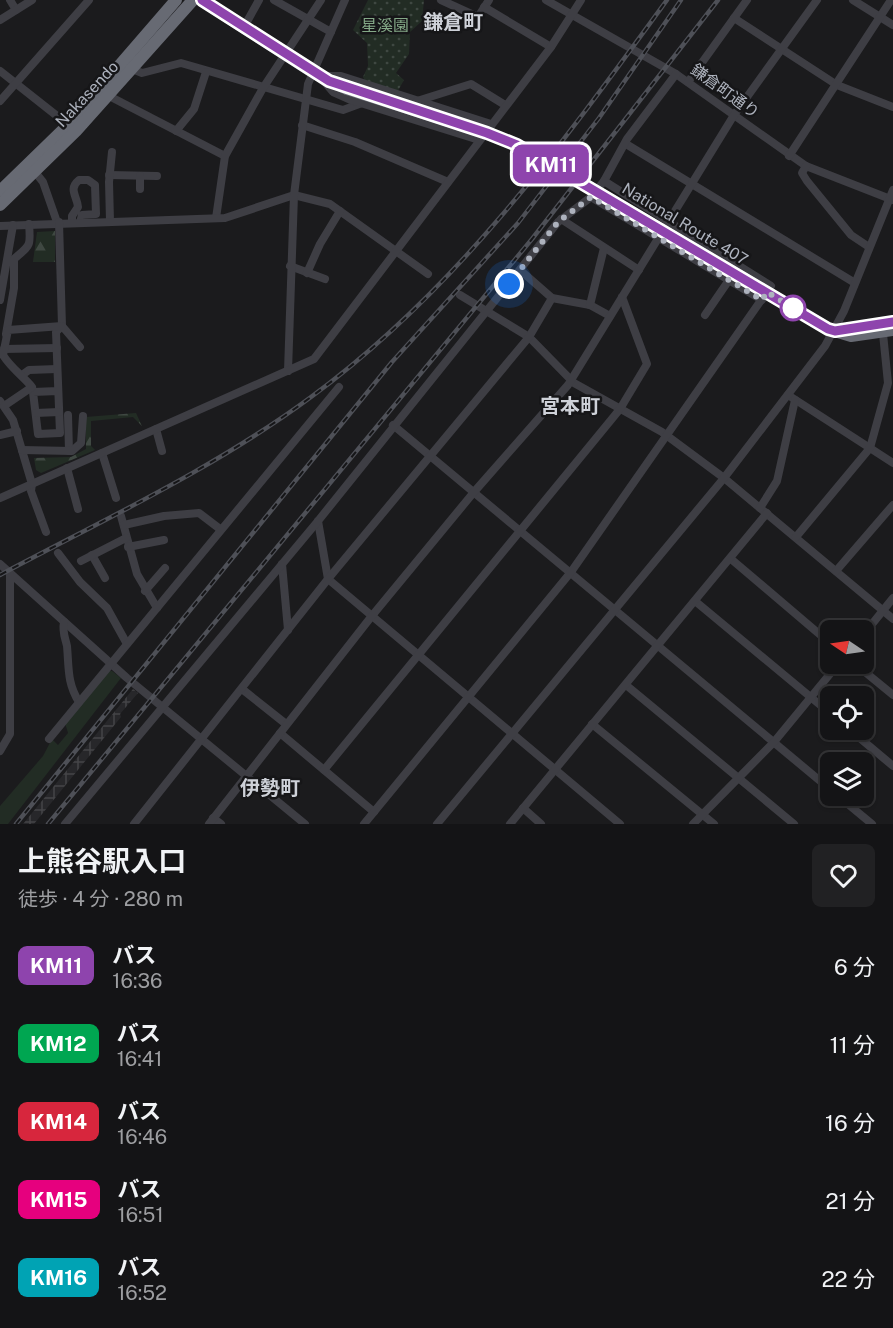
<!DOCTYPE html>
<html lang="ja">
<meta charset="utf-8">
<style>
:root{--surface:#141416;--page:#212123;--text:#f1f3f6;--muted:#9d9ea1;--line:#333335}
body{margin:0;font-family:"Public Sans","Noto Sans JP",sans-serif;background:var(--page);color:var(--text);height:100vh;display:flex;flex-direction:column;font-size:22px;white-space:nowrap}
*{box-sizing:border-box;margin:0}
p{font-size:20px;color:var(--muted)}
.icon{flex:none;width:33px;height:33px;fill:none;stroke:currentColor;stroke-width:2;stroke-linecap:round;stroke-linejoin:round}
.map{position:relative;height:824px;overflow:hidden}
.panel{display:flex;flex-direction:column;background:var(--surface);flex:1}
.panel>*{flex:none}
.badge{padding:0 12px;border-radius:9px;font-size:21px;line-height:39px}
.needle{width:39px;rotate:283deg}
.tools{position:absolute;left:820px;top:620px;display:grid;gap:12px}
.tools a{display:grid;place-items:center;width:54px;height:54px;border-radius:9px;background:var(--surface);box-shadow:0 2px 4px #0004,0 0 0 2px var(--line);font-size:30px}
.you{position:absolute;width:30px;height:30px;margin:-15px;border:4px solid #fff;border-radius:50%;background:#1a73e8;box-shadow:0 0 0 9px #1a73e833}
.map>.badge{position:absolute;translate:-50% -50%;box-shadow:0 0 0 3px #fff}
.round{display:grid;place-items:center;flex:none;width:63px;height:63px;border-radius:9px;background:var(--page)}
.summary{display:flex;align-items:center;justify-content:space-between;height:102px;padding:0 18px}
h1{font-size:28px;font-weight:700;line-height:45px}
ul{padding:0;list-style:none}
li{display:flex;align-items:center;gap:18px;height:78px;padding:0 18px}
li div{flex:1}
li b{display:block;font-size:22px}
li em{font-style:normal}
li .badge{min-width:66px;font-weight:700;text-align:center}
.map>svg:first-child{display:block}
</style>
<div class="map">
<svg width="893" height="824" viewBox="0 0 893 824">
<defs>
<pattern id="industrial-grid" width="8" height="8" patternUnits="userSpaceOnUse" patternTransform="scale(1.5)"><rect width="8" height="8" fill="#27272a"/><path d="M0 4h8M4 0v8" fill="none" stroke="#444447"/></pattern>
<pattern id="forest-firs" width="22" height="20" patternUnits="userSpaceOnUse" patternTransform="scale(1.5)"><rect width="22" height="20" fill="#222c24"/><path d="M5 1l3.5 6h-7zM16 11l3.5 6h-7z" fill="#3f4842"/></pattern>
<pattern id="garden-dots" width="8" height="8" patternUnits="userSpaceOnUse" patternTransform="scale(1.5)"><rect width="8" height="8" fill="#222c24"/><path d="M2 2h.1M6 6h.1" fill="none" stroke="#3f4842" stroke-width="1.8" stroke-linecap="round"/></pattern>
</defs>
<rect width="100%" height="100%" fill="#1b1b1d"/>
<!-- industrial -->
<path fill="url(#industrial-grid)" d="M133,689l5,4 -18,21 1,3 -87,107h-11z"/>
<!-- forest -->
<g fill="url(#forest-firs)">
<path d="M55,231v31h-22l4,-30z"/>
<path d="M136,413l6,13 -9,-9 -42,4v25l4,4 -54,23 -5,-3 -2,-12 37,-1 15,-8v-32z"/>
</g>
<!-- park -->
<path fill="#222c24" d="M108,671h4l9,7 -113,146h-8v-18l43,-50 9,-17 6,6 10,-12 -3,-10z"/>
<!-- garden -->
<path fill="url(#garden-dots)" d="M368,0h56l-2,21 -12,11 -1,22 -13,19 8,7 -9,16 -29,-12 -3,-7 5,-11 -1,-23 -14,-13z"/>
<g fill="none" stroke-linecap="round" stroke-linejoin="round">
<!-- minor -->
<g stroke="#3e3e44" stroke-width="8">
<path d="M10,0l6,10"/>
<path d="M274,0l57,32"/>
<path d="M441,0l37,17 11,-17"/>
<path d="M546,0l130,74 130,92 87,34"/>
<path d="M853,0l40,25"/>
<path d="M484,7l67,40"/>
<path d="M734,18l103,67 56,22"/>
<path d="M0,20l32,-20"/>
<path d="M244,27l15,-27"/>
<path d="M132,69l10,4 39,-10 162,47 19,-7"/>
<path d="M0,71l71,56"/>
<path d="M324,76h17l150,48"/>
<path d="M322,79l11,13 18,8 128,40"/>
<path d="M688,82l59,-82"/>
<path d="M109,96l116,60"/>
<path d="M0,101l89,-101"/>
<path d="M417,101l54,-17 34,21"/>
<path d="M302,125l53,17 93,40"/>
<path d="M176,131l18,-22 12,-37"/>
<path d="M626,144l229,139"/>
<path d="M789,156l102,-156"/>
<path d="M806,166l-4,7 5,8 44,54 18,12"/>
<path d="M35,172l8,10 14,40"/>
<path d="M109,175l48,1"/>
<path d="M140,189v-13"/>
<path d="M591,197l171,103"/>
<path d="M216,218l9,-62 38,-68 58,-88"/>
<path d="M561,219l78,51"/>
<path d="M110,221l-1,-39 3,-30"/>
<path d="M72,222v-6l6,-9c-1,-11 -10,-18 1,-27h9l7,5 1,29 -14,1 -2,7"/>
<path d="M0,226l225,-8 69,-23 36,9 98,70"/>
<path d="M290,266l35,13"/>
<path d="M520,270l32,28 38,7 20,11"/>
<path d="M307,273l13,-29 20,-33"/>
<path d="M460,295l69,42 45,46 88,49 62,46 169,141"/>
<path d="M0,300l13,-75"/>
<path d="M590,305l14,-57"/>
<path d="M705,315l24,-35"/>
<path d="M6,334l8,-46v-29c16,-14 17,-12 15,-35"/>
<path d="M4,349l53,-1"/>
<path d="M288,371l6,-176 14,-111 37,-84"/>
<path d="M22,375l7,-5 28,-1"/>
<path d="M58,391l-25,1 5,42 22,-1 -4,-101 6,-6 -3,-104"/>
<path d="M788,395l105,68"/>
<path d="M0,401l13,19 19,64 -1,7 15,41"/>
<path d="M4,406l28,-19c-10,-12 -21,-19 -29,-32l5,-25 54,-4 18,21"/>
<path d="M36,413l23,-1"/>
<path d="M68,415l1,36"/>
<path d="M393,425l438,365"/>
<path d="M156,429l6,22"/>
<path d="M0,435l17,-4"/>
<path d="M22,450l50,1 9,-8 2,-27"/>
<path d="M102,453l14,45"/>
<path d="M67,468l11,41"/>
<path d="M0,498l314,-139 237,-312 30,-47"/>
<path d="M760,508l17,-27 18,-81"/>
<path d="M121,516l16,58 20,34"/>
<path d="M318,521l10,58 292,245"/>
<path d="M124,525l40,-9 35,-3 21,16"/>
<path d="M796,537l74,-89 18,-65 -6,-59"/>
<path d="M128,547l36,-7"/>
<path d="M58,553l22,29 27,26 20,36"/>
<path d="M92,555l13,23"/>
<path d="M731,559l100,85"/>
<path d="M81,561l45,-23"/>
<path d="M0,564l127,114 178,146"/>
<path d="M282,564l6,66"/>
<path d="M836,571l57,-66"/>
<path d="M145,591l20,-23"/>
<path d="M695,601l136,113"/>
<path d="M64,622c-2,10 1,15 3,24 2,22 0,37 12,56"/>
<path d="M864,634l29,-36"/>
<path d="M854,663l39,32"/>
<path d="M626,685l168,139"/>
<path d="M242,689l44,35"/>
<path d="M592,724l122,100"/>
<path d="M849,729l44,37"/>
<path d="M280,733l94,79"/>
<path d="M49,739l290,-352"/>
<path d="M0,751l10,-17v-160"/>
<path d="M324,770l296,-361 27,-45 -25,-67"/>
<path d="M837,795l35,29"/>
<path d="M523,808l18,16"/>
<path d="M213,818l8,6"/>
<path d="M65,824l253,-303 240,-299 33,-25 13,-16 23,-42 49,-65"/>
<path d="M134,824l194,-245 201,-242 23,-39"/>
<path d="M209,824l162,-207 103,-125 94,-107 166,-270 83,-115"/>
<path d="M364,824l207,-252 200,-286 -167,-105"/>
<path d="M437,824l287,-346 101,-132 19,-35 49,-121"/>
<path d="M510,824l257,-311"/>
<path d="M693,824l81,-82 65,-79"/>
</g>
<!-- highway -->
<g stroke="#676a73" stroke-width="12">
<path d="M201,0l113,73 33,16"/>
<path d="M0,191l68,-66 108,-125"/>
<path d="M0,205l76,-74 117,-131"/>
<path d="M720,264l108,65 23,7 42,-6"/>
</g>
<!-- rail casing -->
<g stroke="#4e5057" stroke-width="4.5">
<g id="rail">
<path d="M0,575c105,-56 215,-107 311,-178 146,-107 251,-253 356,-397"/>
<path d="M16,824l376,-462 126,-139 81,-105 82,-118"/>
<path d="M48,824l484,-585 186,-239"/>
</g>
</g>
<!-- rail -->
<use href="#rail" stroke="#161618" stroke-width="2" stroke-dasharray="7" stroke-linecap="butt"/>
<!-- highway-bridge -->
<path stroke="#676a73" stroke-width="12" d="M347,89l140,44 30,12 203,119"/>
</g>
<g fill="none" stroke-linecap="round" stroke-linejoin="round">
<!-- line casing -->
<g stroke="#fff" stroke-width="14">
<path id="line" d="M202,0l127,81 158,52 30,12 311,184 7,2 58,-9"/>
</g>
<!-- line -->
<use href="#line" stroke="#8e44ad" stroke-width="9"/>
<!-- walk -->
<path stroke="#adb2bd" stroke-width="6" stroke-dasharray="0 10.8" d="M509,284l49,-62 33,-25 171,103 5,-8 26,16"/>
</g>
<!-- markers -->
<circle fill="#fff" stroke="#8e44ad" stroke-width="3" cx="793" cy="308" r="12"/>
<g text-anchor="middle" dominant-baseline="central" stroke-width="5" stroke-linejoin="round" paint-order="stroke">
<!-- park labels -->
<g font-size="16" fill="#84a887" stroke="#161618">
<text x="385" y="25">星溪園</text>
</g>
<!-- street labels -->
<g font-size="16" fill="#adb2bd" stroke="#161618">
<text transform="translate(725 91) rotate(36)">鎌倉町通り</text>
<text transform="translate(87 94) rotate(-47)">Nakasendo</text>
<text transform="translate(685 224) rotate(31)">National Route 407</text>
</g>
<!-- quarter labels -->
<g font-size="20" font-weight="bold" fill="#ced1d8" stroke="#161618">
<text x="453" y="22">鎌倉町</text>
<text x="570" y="406">宮本町</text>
<text x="270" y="788">伊勢町</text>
</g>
</g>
</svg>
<div class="tools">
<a><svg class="needle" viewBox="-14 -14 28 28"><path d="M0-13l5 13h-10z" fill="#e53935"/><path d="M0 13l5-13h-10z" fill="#9d9ea1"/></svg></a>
<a><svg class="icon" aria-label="locate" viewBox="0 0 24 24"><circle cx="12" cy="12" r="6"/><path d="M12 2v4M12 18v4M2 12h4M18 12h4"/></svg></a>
<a><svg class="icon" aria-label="layers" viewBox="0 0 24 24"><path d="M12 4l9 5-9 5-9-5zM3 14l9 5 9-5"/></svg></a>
</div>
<div class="you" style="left:509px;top:284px"></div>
<b class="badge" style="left:551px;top:164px;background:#8e44ad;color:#fff">KM11</b>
</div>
<section class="panel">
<div class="summary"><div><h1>上熊谷駅入口</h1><p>徒歩 · 4 分 · 280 m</p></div><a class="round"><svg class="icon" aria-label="heart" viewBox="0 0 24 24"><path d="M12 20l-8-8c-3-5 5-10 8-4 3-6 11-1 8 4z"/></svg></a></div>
<ul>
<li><span class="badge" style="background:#8e44ad;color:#fff">KM11</span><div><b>バス</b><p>16:36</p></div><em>6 分</em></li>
<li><span class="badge" style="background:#00a651;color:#fff">KM12</span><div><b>バス</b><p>16:41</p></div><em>11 分</em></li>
<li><span class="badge" style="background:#d7263d;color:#fff">KM14</span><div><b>バス</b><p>16:46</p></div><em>16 分</em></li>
<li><span class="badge" style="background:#e6007e;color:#fff">KM15</span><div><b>バス</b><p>16:51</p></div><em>21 分</em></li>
<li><span class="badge" style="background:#00a3b4;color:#fff">KM16</span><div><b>バス</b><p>16:52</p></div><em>22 分</em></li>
</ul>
</section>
